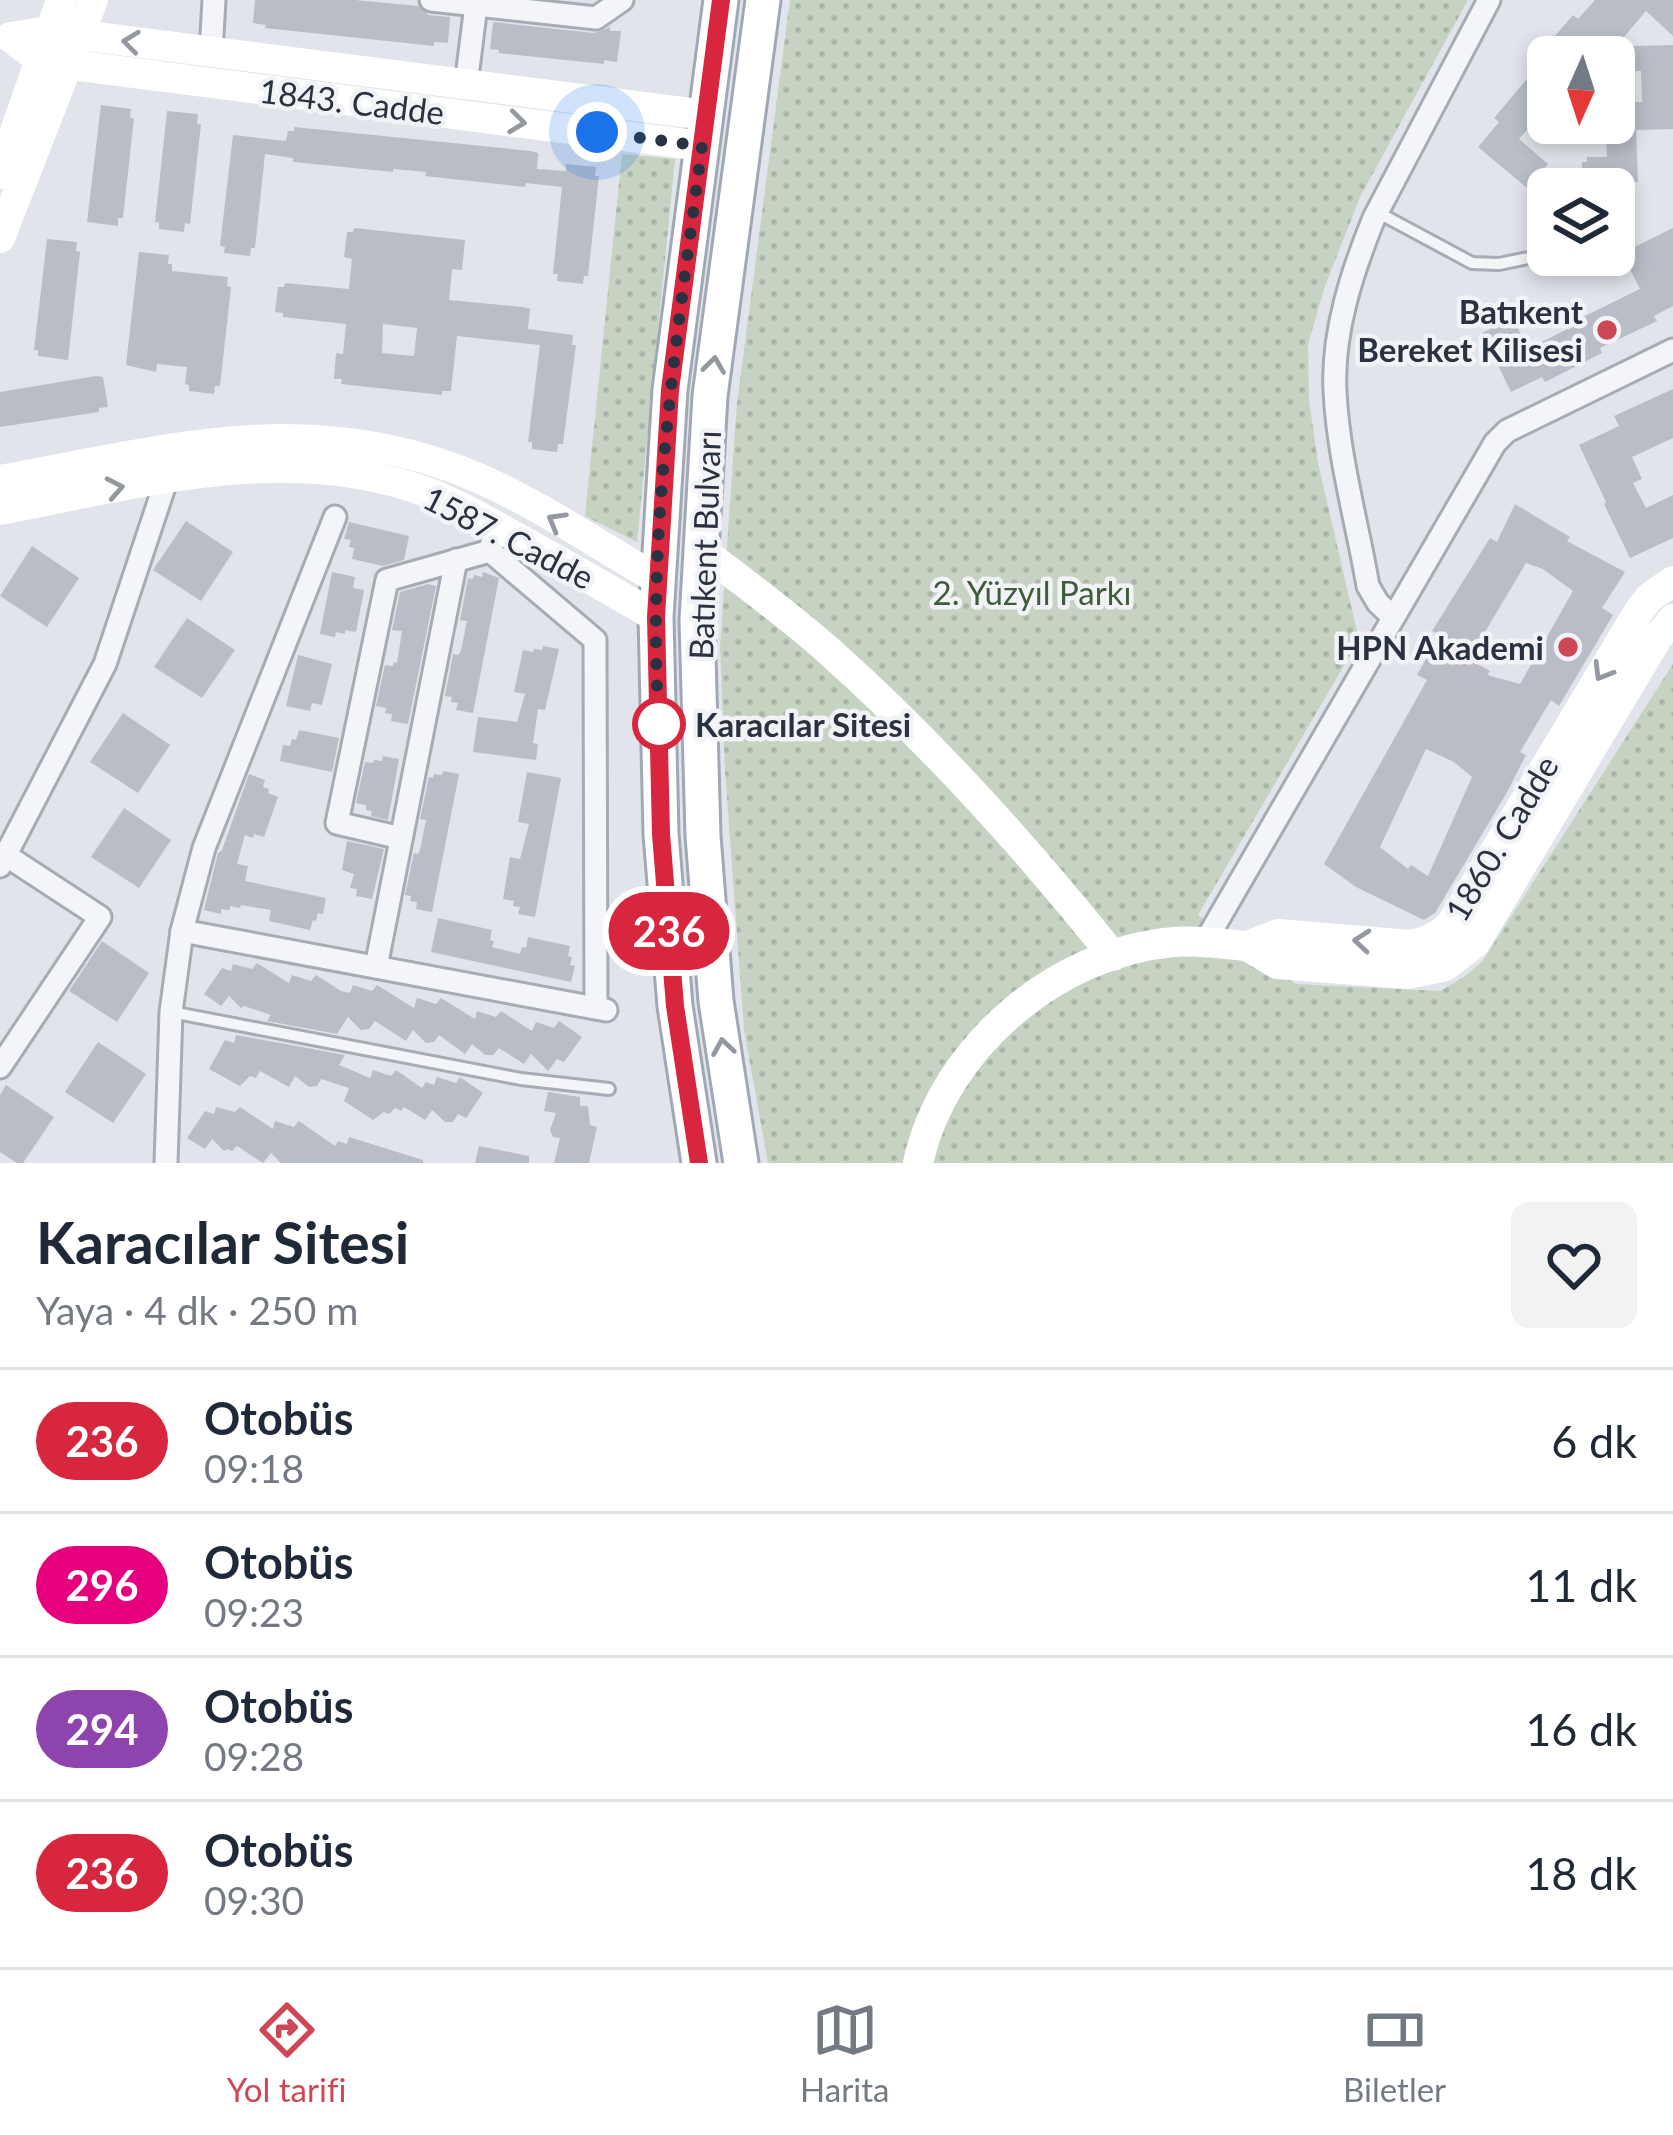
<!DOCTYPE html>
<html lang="tr">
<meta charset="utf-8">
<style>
:root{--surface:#fff;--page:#f2f2f3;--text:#1f2937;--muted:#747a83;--line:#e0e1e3;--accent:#cd4854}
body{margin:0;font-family:Lato,sans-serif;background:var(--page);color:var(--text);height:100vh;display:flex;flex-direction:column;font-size:45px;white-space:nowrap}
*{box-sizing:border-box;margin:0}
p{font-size:39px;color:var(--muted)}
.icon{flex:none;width:66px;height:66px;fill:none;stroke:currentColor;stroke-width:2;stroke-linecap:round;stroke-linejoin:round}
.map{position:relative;height:1163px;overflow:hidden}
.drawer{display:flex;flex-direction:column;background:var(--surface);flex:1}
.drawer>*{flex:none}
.badge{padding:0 24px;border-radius:39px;font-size:42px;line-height:78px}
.needle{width:78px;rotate:183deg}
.buttons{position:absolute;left:1527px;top:36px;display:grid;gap:24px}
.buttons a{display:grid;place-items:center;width:108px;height:108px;border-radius:18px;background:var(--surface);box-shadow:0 6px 18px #0003;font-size:60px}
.you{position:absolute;width:60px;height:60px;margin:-30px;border:9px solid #fff;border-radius:50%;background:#1a73e8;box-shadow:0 0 0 18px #1a73e833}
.map>.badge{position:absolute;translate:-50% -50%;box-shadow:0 0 0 6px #fff}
.round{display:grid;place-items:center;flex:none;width:126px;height:126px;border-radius:18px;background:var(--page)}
.summary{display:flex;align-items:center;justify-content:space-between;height:204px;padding:0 36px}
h1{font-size:57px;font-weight:700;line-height:90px}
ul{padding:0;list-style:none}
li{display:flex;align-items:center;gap:36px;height:144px;padding:0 36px;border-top:3px solid var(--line)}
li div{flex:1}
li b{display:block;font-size:45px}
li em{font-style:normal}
li .badge{min-width:132px;font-weight:700;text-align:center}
.tabs{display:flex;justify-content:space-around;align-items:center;height:168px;border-top:3px solid var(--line);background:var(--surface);font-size:33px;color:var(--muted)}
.tabs a{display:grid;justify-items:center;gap:6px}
.tabs .active{color:var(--accent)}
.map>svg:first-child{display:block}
</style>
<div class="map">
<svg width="1673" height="1163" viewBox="0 0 1673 1163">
<defs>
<pattern id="park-dots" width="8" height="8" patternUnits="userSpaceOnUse" patternTransform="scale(3)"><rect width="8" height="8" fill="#c6d3c2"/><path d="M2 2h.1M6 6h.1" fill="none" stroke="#aab6a8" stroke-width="1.8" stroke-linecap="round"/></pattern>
</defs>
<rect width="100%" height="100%" fill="#e1e4ea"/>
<!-- park -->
<g fill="url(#park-dots)">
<path d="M790,0h678l-107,195 -36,91 -17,58 1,56 9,63 41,177 -161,275 98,69 144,7 24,-14 18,-15 191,-298v499h-905l-24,-133 -19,-260 -5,-124 17,-243z"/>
<path d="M622,154l53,5 -38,383 -52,-26z"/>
</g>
<!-- building -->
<g fill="#b9bdc6" fill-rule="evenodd">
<path d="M255,0h100l63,6 10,9 22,2 -2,26 -14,-1v4l-169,-18 1,-3 -13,-2z"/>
<path d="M1595,0h78v36l-27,-25 -39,46h-59v68l-10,-8 -19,22 29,25 -21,24 -49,-41 21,-25 -5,-4 42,-50 -5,-4 42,-49 5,4z"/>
<path d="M493,22l101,11 16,-6v4h11l-4,31 -13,-2v4l-105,-11v-3l-9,-1z"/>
<path d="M1673,45v84l-37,1 2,52 -56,1v-21h5v-5h20l-1,-22 13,-1 -1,-24h9v-15l9,7h6l-1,-31h-8l-1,-25z"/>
<path d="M101,105l30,4 -1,9h4l-11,100h-5v8l-31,-4z"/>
<path d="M167,111l31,3 -1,10h4l-11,100 -5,-1 -1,9 -25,-3v-7h-4z"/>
<path d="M294,127l237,24 7,2 -1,16 29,2v-7l30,3 -1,9h4l-11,100h-4l-1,8 -26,-3 1,-7h-5l9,-87 -36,-4 -1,4 -100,-11 1,-4 -33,-3v3l-100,-10v-4l-28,-4 -10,94h-4l-1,8 -26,-3 1,-6 -5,-1 13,-111 53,6 2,-10h6z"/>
<path d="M354,228l111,12 -3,30 -10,-1 -3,31 74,7 7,2 -2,20 45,6 -1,10h4l-13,99h-5l-1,8 -25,-3v-7h-4l12,-97 -83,-9 -6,55h-9v4l-101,-11 1,-5h-8l2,-26 7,1 3,-30 -63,-7v-4l-8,-1 3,-25h6l1,-4 64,6 3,-30 -8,-2 3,-25h6zM383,324l34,4 -3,28 -32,-3z"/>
<path d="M1673,228v78l-19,10 3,5 -57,27 2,5 -57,29 -3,-5 -31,15 -29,-59 31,-15 15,31 57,-29 -2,-3 57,-28 -18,-36z"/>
<path d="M47,239l30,3 -1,9 4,1 -12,108 -30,-4v-6h-4z"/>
<path d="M139,252l30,3 -1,9h4v7l56,6 -1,9 4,1 -11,99h-5l-1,8 -25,-3v-6l-4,-1 2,-17 -30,-3 -1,8 -30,-7z"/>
<path d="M96,376l7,1 5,30 -9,1v4l-99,15v-35z"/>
<path d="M1673,389v49l-41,19 10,22 -9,4 13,25 27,-13v43l-43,20 -26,-54 2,-2 -27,-57 40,-19 -5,-10z"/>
<path d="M1515,504l55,33 -3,4 58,31 -23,36 11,7 -54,91 -8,-6 -31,52 6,3 -20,39 -71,119 -11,7 -68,-33 -32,-23 103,-184 -10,-5 23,-41 -8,-3 58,-93 7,4zM1526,563l17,6 30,22 -53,93 -33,-9 3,-4 -21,-12zM1426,749l28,13 18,15 -44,99 -17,-11 -3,4 -28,-22z"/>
<path d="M186,521l47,31 -32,49 -48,-31z"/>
<path d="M349,522l60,14 -5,24 -21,6 -31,-7 2,-11 -5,-1 2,-7 -7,-1z"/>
<path d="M32,546l47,32 -32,49 -47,-31z"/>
<path d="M332,572l23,5 -2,11 11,2 -8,42 -11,-2v4l-9,-2 -1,5 -15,-3z"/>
<path d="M483,572l16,6 -26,135 -17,-3 2,-7 -7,-1 1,-5 -7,-1 8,-42 5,1 3,-4 6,-30 -7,-1 8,-42 5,1 1,-4 8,2z"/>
<path d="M428,584l8,2 -28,138 -17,-3 1,-7 -7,-1 1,-5 -10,-2 9,-41 8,1 1,-4 3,1 5,-32 -10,-1 8,-38z"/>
<path d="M187,618l48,32 -33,48 -48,-31z"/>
<path d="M543,646l16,3 -14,61 -7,-1 -5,34 5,1 -2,16 -63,-8 5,-35 39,5 8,-28 -11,-2 9,-42 10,2 1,-3 8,1z"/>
<path d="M298,655l34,9 -10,41 -10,-2 -2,8 -24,-5z"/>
<path d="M123,713l47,32 -32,48 -48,-31z"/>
<path d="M299,730l40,8 -7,34 -52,-11 3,-16 7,1 2,-7 4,1z"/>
<path d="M383,756l16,3 -11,61 -17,-4 1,-5 -6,-1v-5l-10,-2 9,-41 8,1 1,-3 8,1z"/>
<path d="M443,771l16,3 -27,138 -16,-3 1,-7 -7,-1 1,-5 -6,-1 9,-42 4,1 2,-4 6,-30 -6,-1 9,-42 4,1 1,-4 8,1z"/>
<path d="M527,772l34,6 -26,139 -17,-3 2,-7 -7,-1 1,-5 -11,-2 7,-42 10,2 9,-35 -11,-2z"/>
<path d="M249,774l16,6 -2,7 6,2 -1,4 10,4 -14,40 -10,-3 -1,4 -8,-3 -8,29 11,2 -3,15 81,17 -3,16 -5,-1 -2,8 -3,-1 -3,10 -41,-9 2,-11 -30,-5 -1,3 -10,-2v4l-9,-1v5l-17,-4 14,-57 4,-3z"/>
<path d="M124,808l47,32 -32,48 -48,-31z"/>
<path d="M347,841l37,8 -12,50 -16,-3 1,-7 -7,-1 4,-14 -12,-4z"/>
<path d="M438,918l54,12 -2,10 4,1 -2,6 28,7 2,-7 4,1 2,-11 42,9 -2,10 4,1 -2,8 5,1 -4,16 -140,-30z"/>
<path d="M102,941l47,32 -32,49 -48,-31z"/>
<path d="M257,963l32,20 3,-8 19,6 5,-6 25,16 9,2 3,-8 19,6 5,-6 37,23 3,-10 19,6 5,-6 34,21 2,-8 19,6 5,-6 31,20 4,-9 18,6 5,-7 23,16 -18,25 -7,-3 -9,12 -17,-17 -7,10 -25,-16 -6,7h-8l-13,-11 -7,10 -26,-19 -5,7 -8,1 -13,-13 -7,11 -31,-20 -6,8 -8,1 -13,-13 -11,17 -70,-13 4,-6 -27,-9 -3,2 -12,-12 -8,10 -17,-12 18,-26 9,3 2,-7 19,5z"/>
<path d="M236,1035l109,20 -6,10 31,13 3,-8 18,6 5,-6 26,18 4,-6 8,3 3,-8 19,6 4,-6 23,16 -17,25 -8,-4 -5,8h-8l-13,-12 -7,10 -21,-13 -3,4 -6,-3 -6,6 -5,-2 -11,8 -29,-19 5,-13 -28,-9 -4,7 -8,1 -14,-11 -6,11 -29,-16 -4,7 -6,-2 -10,10 -31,-17 16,-29 9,3z"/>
<path d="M98,1042l48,32 -33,49 -48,-31z"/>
<path d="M6,1085l48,32 -31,46h-6l-17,-11v-57z"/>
<path d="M548,1092l32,5v9h8l2,19 7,2 -8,36h-35l6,-25 -7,-1 -3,-7 6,-17 -12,-2z"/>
<path d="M216,1107l19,5 5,-5 33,22 2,-8 19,6 5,-6 36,25 3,-5 9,3 2,-7 74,23v3h-142l-10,-10 -8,10 -26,-17 -5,5 -5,-2 -3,2 -12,-12 -7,10 -18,-11 18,-27 9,3z"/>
<path d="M479,1146l50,10v7h-54z"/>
</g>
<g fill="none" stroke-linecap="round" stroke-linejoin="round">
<!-- lane casing -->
<g stroke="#a6abb4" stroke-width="16">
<g id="lane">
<path d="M1377,212l95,51 27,1 39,-8"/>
<path d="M171,1012l350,67 88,10"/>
</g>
</g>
<!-- street casing -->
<g stroke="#a6abb4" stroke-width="27">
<g id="street">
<path d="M431,0l165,18 26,-18"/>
<path d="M211,52l3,-52"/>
<path d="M466,85l10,-80 -2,-5"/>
<path d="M496,526l-6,25 105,89 1,368"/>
<path d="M1393,617l-15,-14 -10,-17c-11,-64 -30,-130 -33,-195 -3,-58 17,-119 39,-173l115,-218"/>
<path d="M401,838l-64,-15 50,-243 103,-29"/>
<path d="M0,866l105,-202 62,-186"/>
<path d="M182,931l424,79"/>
<path d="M1205,942l290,-499 12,-12 166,-81"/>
<path d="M376,967l80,-407"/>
<path d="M0,1067l100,-150 -93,-61"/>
<path d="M166,1163l5,-151 11,-81 22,-83 131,-331"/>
</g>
</g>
<!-- primary casing -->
<g stroke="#a1a8b5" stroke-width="39">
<g id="primary">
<path d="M699,1163l-24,-157 -14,-172 -5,-217 14,-227 51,-390"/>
<path d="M741,1163l-25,-162 -13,-165 -6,-216 13,-224 53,-396"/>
</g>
</g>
<!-- lane -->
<use href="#lane" stroke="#f4f5f8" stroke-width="10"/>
<!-- street -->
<use href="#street" stroke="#f4f5f8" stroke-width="21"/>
<!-- secondary -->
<g stroke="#fff" stroke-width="30">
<path d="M702,146l-661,-85 -31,-24 39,-6 657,84"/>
<path d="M0,174l61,-174"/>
<path d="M0,238l93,-238"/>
<path d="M0,480c171,-31 315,-74 483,0 60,27 117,66 174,99"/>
<path d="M0,510c143,-27 290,-71 432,-16 31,12 60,30 89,46 45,25 91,51 135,77"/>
<path d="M700,549c44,34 89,66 130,103 103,92 197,196 283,304"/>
<path d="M1673,581l-23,16 -11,14 -189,315c-13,11 -24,16 -40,19l-132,-11 -31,12 30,18 131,10 37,-8 30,-23 183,-306 15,-18"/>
<path d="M918,1163c25,-115 138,-211 256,-221 24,-2 49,2 73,4"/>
</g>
<!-- primary -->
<use href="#primary" stroke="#fff" stroke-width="33"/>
</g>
<!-- one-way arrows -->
<defs><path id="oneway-chevron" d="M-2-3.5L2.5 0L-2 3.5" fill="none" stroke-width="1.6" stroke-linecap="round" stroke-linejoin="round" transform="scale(3)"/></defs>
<g stroke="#9498a0">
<use href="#oneway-chevron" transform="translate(131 42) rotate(-173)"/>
<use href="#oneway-chevron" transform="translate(517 122) rotate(7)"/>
<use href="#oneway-chevron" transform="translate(714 365) rotate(-82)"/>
<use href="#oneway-chevron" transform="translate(115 488) rotate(-11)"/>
<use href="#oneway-chevron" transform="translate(556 521) rotate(-150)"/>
<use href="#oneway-chevron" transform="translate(1602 672) rotate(121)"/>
<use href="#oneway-chevron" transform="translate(1362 941) rotate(-175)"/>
<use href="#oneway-chevron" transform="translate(723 1047) rotate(-99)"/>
</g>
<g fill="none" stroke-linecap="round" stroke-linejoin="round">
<!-- line casing -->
<g stroke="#fff" stroke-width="27">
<path id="line" d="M699,1163l-24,-157 -14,-172 -5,-217 14,-227 51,-390"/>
</g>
<!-- line -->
<use href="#line" stroke="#d7263d" stroke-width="18"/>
<!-- walk -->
<path stroke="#2a3141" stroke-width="12" stroke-dasharray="0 21.6" d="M597,132l105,14c-25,191 -56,385 -43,578"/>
</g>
<!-- markers -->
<g fill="#cd4854" stroke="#f1f3f7" stroke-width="4.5">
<circle cx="1607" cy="330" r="12"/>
<circle cx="1568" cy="647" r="12"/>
</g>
<circle fill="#fff" stroke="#d7263d" stroke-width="6" cx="659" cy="724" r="24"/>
<g text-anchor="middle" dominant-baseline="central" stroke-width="9" stroke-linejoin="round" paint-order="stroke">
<!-- street labels -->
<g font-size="33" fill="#2a3141" stroke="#f1f3f7">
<text transform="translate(352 101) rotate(7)">1843. Cadde</text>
<text transform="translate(509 537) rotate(27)">1587. Cadde</text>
<text transform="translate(704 545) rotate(-88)">Batıkent Bulvarı</text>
<text transform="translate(1501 838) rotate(-59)">1860. Cadde</text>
</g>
<!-- poi labels -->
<g font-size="33" font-weight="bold" fill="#2a3141" stroke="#f1f3f7" text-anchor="end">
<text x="1583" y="311">Batıkent<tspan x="1583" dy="38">Bereket Kilisesi</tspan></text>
<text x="1544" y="647">HPN Akademi</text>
</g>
<!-- park labels -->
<g font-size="33" fill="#3c5d37" stroke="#f1f3f7">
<text x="1032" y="592">2. Yüzyıl Parkı</text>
</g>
<!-- stop labels -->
<g font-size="33" font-weight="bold" fill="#2a3141" stroke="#f1f3f7" text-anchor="start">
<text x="695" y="724">Karacılar Sitesi</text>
</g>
</g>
</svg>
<div class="buttons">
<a><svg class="needle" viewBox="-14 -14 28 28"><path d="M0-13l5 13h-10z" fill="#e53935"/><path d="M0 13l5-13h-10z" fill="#747a83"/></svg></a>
<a><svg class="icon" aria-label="layers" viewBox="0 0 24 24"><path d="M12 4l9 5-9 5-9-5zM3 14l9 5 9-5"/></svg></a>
</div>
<div class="you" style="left:597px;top:132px"></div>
<b class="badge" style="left:669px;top:931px;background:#d7263d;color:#fff">236</b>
</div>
<section class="drawer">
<div class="summary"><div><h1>Karacılar Sitesi</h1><p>Yaya · 4 dk · 250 m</p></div><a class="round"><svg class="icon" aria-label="heart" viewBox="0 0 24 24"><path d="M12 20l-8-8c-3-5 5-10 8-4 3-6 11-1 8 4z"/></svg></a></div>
<ul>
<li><span class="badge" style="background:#d7263d;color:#fff">236</span><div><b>Otobüs</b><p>09:18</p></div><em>6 dk</em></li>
<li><span class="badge" style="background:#e6007e;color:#fff">296</span><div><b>Otobüs</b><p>09:23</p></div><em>11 dk</em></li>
<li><span class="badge" style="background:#8e44ad;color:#fff">294</span><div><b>Otobüs</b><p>09:28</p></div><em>16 dk</em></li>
<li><span class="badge" style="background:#d7263d;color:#fff">236</span><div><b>Otobüs</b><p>09:30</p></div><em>18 dk</em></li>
</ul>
</section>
<nav class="tabs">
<a class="active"><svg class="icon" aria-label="directions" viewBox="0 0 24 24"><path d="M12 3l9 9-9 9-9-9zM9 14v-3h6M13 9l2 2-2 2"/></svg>Yol tarifi</a>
<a><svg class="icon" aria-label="map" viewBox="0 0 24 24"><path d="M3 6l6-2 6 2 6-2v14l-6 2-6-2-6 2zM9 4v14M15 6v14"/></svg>Harita</a>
<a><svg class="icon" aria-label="tickets" viewBox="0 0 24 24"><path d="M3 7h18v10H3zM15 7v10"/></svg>Biletler</a>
</nav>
